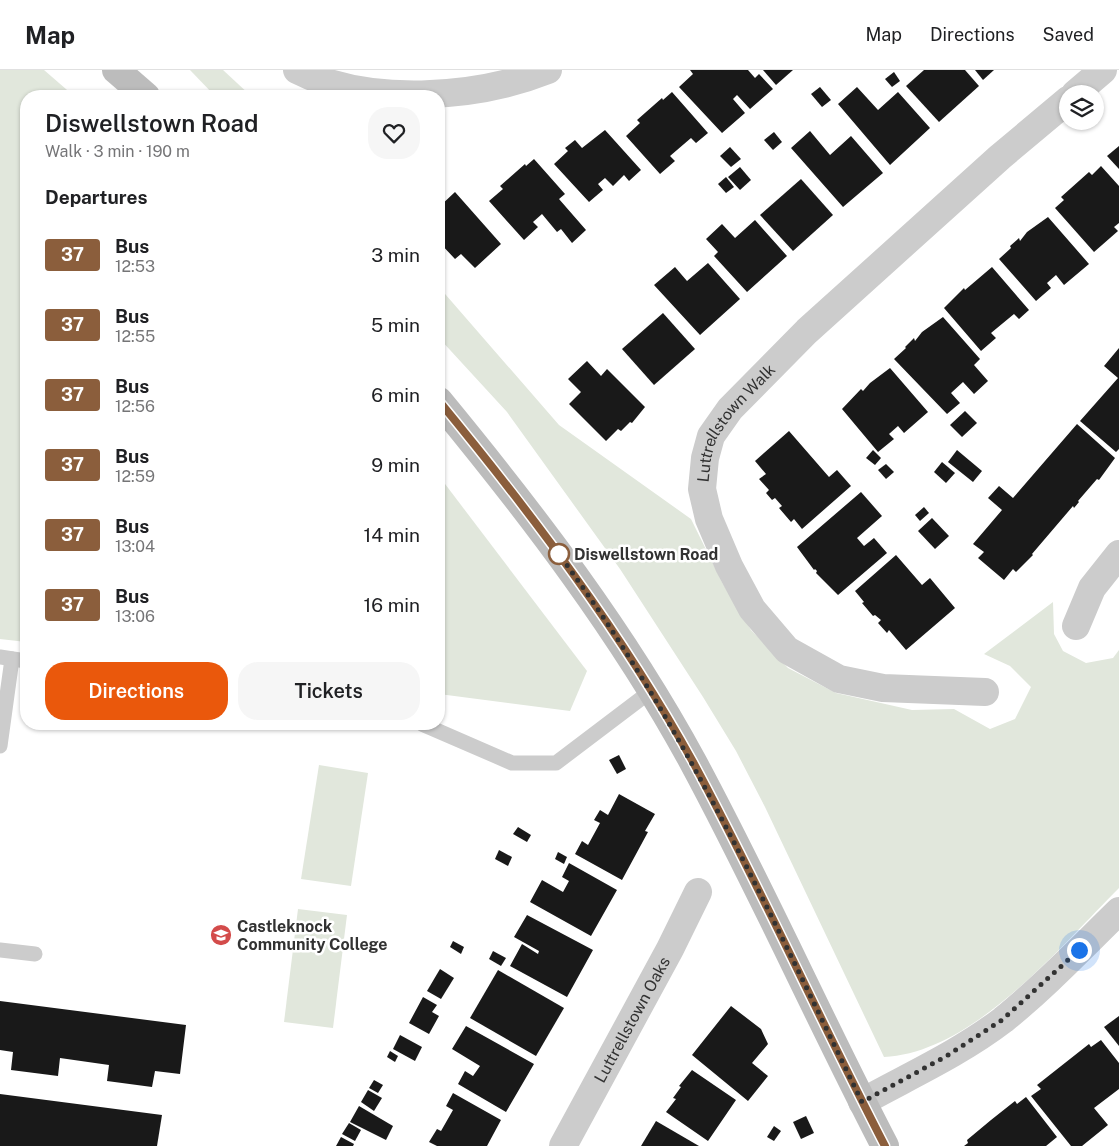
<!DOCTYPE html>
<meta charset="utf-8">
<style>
:root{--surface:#fff;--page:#f6f6f6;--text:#202124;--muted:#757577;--line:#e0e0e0;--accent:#ea580c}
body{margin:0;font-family:"Public Sans",sans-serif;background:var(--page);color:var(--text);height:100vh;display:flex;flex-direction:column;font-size:19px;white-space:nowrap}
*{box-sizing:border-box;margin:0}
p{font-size:16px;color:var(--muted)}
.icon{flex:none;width:28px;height:28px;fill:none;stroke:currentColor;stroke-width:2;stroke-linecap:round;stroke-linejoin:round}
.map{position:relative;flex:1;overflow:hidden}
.side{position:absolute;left:20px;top:20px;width:425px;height:640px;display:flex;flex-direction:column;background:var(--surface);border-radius:20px;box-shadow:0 1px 4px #0004}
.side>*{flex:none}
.badge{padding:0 10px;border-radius:4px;font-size:18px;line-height:32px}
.buttons{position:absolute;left:1059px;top:15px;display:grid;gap:10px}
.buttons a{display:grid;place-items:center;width:45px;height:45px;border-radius:50%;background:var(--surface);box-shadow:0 1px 4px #0004;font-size:25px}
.you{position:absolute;width:25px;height:25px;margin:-12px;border:4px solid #fff;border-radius:50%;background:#1a73e8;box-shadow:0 0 0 8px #1a73e833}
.map>.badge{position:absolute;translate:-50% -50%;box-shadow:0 0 0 2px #fff}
h2{padding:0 25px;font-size:19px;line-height:45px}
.round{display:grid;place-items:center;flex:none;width:52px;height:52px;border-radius:20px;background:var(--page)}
.overview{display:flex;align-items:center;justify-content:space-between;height:85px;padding:0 25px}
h1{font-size:24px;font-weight:600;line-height:38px}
.primary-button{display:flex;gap:10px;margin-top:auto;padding:10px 25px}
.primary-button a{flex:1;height:58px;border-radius:20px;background:var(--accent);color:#fff;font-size:20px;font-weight:600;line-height:58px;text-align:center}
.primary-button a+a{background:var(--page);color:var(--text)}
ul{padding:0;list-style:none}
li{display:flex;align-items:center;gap:15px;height:70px;padding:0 25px}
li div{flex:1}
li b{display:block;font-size:19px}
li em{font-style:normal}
li .badge{min-width:55px;font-weight:700;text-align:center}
header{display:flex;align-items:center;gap:30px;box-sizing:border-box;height:70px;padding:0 25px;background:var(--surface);border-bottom:1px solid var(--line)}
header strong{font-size:24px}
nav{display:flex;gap:28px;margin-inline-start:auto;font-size:18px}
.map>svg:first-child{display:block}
</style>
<header>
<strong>Map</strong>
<nav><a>Map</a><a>Directions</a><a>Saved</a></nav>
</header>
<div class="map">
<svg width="1119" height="1076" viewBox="0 0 1119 1076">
<rect width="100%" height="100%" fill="#fff"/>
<!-- green -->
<g fill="#e1e7dc">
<path d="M0,0h44l30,26h-48v546l-26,-3z"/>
<path d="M190,0h33l28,26h-36z"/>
<path d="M439,217l120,138 132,94 32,65 28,46 37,38 48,25 76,17 42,-1 36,20 25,-10 16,-32 -21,-21 -26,-12 69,-52 1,32 9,17 23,12 27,-5 6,-8v238c-59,59 -146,165 -235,169l-119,-250 -29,-56 -33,-54 -83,-128 -113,-157 -68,-74z"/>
<path d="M439,406l148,195 -17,40 -131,-17z"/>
<path d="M319,695l49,8 -17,113 -50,-7z"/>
<path d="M298,839l49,6 -14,113 -49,-6z"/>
</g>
<!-- building -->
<g fill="#191919">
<path d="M690,0h58l7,8 4,-4 14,15 -23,20 -13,-14 -4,4 12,14 -23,20 -43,-46 14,-13z"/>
<path d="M763,0h30l-17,15z"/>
<path d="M924,0h41l14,16 -40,36 -33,-36z"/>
<path d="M975,0h19l-11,10z"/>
<path d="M894,2l6,9 -8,6 -7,-8z"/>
<path d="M820,17l11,13 -9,7 -11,-13z"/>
<path d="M857,17l21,23 20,-18 32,36 -40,37 -52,-61z"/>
<path d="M672,22l36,41 -12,10 -5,-5 -21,18 5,5 -15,13 -34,-38 14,-13 -3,-3 25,-22 1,2z"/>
<path d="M605,60l36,40 -12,11 -5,-6 -11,11 -8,-8 -7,6 5,6 -14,12 -35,-38 14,-13 -3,-3 10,-8 7,8z"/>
<path d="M810,61l20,24 21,-19 32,37 -40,34 -52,-59z"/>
<path d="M774,62l8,10 -9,8 -9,-10z"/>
<path d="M1119,76v23l-12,-13z"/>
<path d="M730,77l11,12 -10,8 -11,-11z"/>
<path d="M534,89l31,35 -6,5 27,31 -14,13 -11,-14 -4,3 -15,-18 -9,8 5,5 -14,13 -35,-39 14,-12 -3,-3 25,-22 1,2z"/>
<path d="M1101,96l18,20v37l-5,4 4,4 -24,21 -39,-44 9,-8 -3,-3 28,-25 3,3z"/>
<path d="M740,97l11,13 -11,10 -12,-13z"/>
<path d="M726,107l8,10 -8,6 -8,-9z"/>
<path d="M801,109l32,36 -40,36 -33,-36z"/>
<path d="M455,122l46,52 -26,24 -14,-14 -6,5 -16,-17v-35z"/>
<path d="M1048,147l41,47 -25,21 -8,-10 -9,8 4,5 -15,13 -37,-42 12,-11 -1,-2 9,-8 1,3 7,-9z"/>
<path d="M755,150l32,36 -40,36 -33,-36 4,-4 -12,-13 16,-15 13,14z"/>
<path d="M708,193l32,36 -40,36 -46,-50 21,-18 12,14z"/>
<path d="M992,197l37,43 -10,9 -5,-5 -23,19 5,5 -15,13 -37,-43 20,-20 1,2z"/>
<path d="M663,243l32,36 -41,36 -32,-36z"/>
<path d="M943,247l37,42 -6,6 14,16 -14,13 -11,-12 -12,11 9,10 -13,11 -53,-55 12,-11 -1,-1 9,-9 1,3 7,-9z"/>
<path d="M1119,278v101l-3,3 -36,-31 38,-43 -14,-12z"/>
<path d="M587,291l14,15 6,-7 38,38 -13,16 -2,-1 -9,9 -3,-2 -12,12 -37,-37 12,-12 -13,-13z"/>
<path d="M890,298l38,44 -24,21 -6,-7 -9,8 5,5 -16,13 -36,-43 19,-20 2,2 7,-8z"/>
<path d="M965,341l12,12 -15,14 -12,-12z"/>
<path d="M1077,354l38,34 -16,22 -2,-1 -19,22 1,1 -5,6 -1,-2 -41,48 1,1 -17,17 -3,-3 -9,11 -26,-22 6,-6 -11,-8 29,-34 -14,-12 11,-12 14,12z"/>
<path d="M789,361l40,46 8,-7 14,16 -49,43 -8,-10 -3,3 -12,-14 3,-2 -7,-8 -3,2 -6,-7 3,-3 -10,-11 7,-5 -11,-13z"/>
<path d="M873,380l8,8 -6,7 -9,-7z"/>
<path d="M957,380l25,21 -9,11 -25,-20z"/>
<path d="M942,392l13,11 -9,10 -12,-11z"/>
<path d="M886,394l8,8 -8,7 -8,-9z"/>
<path d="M861,422l21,24 -25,22 7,8 10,-8 13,15 -49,42 -22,-22 1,-2 -2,-2 -1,1 -17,-23z"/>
<path d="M924,437l5,6 -9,8 -5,-6z"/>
<path d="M932,448l17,18 -14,13 -17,-18z"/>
<path d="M896,485l26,30 8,-7 25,30 -49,42 -17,-20 -2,3 -9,-10 3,-3 -6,-5 -2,1 -11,-13 2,-1 -9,-11z"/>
<path d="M619,685l7,14 -9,5 -8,-14z"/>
<path d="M619,724l36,20 -10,17 3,1 -26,48 -47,-26 7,-13 6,4 12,-22 -6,-3 6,-10 8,5z"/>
<path d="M518,757l13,8 -4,7 -14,-8z"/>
<path d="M499,780l13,7 -4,9 -13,-7z"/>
<path d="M558,782l9,5 -3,7 -9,-5z"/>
<path d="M569,793l48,27 -26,46 -61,-34 12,-22 21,12 6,-11 -7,-4z"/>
<path d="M527,845l66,35 -26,47 -57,-31 12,-22 16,10 1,-3 -25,-14z"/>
<path d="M453,871l11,6 -3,7 -11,-7z"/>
<path d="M493,881l13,7 -5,8 -12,-7z"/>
<path d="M440,899l14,9 -13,21 -14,-8z"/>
<path d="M498,900l66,38 -28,48 -66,-38z"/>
<path d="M423,927l14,8 -5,7 7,4 -10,18 -20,-11z"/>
<path d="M0,931l186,24 -6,49 -25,-3 -3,16 -45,-6 2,-16 -49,-7 -2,18 -47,-6 2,-18 -13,-2z"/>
<path d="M731,936l30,23 7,15 -16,19 16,13 -20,25 -56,-46z"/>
<path d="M1119,946v30l-15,-19z"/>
<path d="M466,956l68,38 -28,48 -48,-28 7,-13 8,5 7,-10 -28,-17z"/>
<path d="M400,965l22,12 -7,14 -22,-12z"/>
<path d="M1101,970l18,23v26l-25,19 14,17 -26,21h-11l-40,-50 10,-7 -4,-4 52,-41 2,3z"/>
<path d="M390,981l8,5 -3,6 -8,-5z"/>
<path d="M692,1000l44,30 -28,41 -42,-29 10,-13 -3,-1 8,-11 -2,-1z"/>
<path d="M374,1010l9,5 -5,8 -9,-5z"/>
<path d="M368,1020l14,8 -8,13 -13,-9z"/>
<path d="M453,1023l48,27 -14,26h-50l-8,-4 8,-13 4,2 12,-21 -7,-4z"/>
<path d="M0,1024l162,21 -5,31h-157z"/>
<path d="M1026,1027l31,40 -11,9h-82l4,-3 -1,-3 24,-20 24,-19 2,3z"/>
<path d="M359,1036l34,20 -7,14 -36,-18z"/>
<path d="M806,1046l8,17 -13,6 -8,-17z"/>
<path d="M656,1051l43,25h-58z"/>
<path d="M349,1053l12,7 -6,11 -13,-7z"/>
<path d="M774,1056l7,5 -7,10 -7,-4z"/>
<path d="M341,1067l13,7 -1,2h-17z"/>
</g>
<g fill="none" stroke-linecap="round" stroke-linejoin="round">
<!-- lane -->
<g stroke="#ccc" stroke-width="15">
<path d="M0,587l26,4"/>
<path d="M422,654l90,39h44l95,-72"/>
<path d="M0,676l12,-87"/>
<path d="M0,880l35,4"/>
</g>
<!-- street -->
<g stroke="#ccc" stroke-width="28">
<path d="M297,0c71,36 178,29 251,0"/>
<path d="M1075,24l28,-24"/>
<path d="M1076,556l16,-38 27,-34"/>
<path id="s1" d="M985,622l-102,-4 -44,-9 -52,-29 -35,-41 -23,-43 -20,-47 -7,-30 3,-31 6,-22 19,-27 77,-78 193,-174 68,-57"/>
<path d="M862,1032c47,-26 98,-49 141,-82 41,-33 78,-72 116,-109"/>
<path id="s2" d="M563,1076l107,-197 28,-57"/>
</g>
<!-- secondary -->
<g stroke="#bcbcbc" stroke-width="28">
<path d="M116,0l30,26"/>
<path d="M439,331c93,113 184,232 254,361 68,126 126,257 192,384"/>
</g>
</g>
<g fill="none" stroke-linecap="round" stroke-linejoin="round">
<!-- line casing -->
<g stroke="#fff" stroke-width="11">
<path id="line" d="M439,331c93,113 183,232 254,361 68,126 126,257 192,384"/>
</g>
<!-- line -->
<use href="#line" stroke="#8b5e3c" stroke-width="8"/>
<!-- walk -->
<path stroke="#323232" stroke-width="5" stroke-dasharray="0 9" d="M559,484l-4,-5c127,170 214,363 307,553l83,-45 57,-37 77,-70"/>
</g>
<!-- icons -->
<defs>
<g id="school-disc" transform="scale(1.125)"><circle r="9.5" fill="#d34b4a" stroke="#fff"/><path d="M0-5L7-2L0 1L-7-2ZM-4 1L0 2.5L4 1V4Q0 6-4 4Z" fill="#fff"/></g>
</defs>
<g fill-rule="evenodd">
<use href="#school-disc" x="221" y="865"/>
</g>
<!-- markers -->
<circle fill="#fff" stroke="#8b5e3c" stroke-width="2.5" cx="559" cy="484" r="10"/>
<g text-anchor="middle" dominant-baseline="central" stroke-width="5" stroke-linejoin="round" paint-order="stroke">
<!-- street labels -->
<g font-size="16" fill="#323232" stroke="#fff">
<text stroke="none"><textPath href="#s1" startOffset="468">Luttrellstown Walk</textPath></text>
<text stroke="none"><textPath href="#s2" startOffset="144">Luttrellstown Oaks</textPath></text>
</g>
<!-- stop labels -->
<g font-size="16" font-weight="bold" fill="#323232" stroke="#fff" text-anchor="start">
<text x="574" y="484">Diswellstown Road</text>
</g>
<!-- poi labels -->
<g font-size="16" font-weight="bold" fill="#323232" stroke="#fff" text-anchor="start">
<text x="237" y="856">Castleknock<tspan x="237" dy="18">Community College</tspan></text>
</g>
</g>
</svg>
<div class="buttons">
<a><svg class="icon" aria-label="layers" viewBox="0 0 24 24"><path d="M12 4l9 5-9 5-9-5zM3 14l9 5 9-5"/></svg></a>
</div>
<div class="you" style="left:1079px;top:880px"></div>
<section class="side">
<div class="overview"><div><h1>Diswellstown Road</h1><p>Walk · 3 min · 190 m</p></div><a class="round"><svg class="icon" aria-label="heart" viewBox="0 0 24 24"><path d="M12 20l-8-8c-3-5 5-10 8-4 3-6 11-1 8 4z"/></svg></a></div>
<h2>Departures</h2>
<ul>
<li><span class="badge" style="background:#8b5e3c;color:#fff">37</span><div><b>Bus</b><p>12:53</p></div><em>3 min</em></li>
<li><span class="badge" style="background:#8b5e3c;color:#fff">37</span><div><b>Bus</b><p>12:55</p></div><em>5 min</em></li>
<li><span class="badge" style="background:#8b5e3c;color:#fff">37</span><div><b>Bus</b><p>12:56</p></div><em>6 min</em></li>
<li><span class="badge" style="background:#8b5e3c;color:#fff">37</span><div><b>Bus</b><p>12:59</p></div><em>9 min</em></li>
<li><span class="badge" style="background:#8b5e3c;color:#fff">37</span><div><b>Bus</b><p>13:04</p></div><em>14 min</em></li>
<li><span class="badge" style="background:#8b5e3c;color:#fff">37</span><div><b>Bus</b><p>13:06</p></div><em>16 min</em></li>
</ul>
<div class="primary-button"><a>Directions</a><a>Tickets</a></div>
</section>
</div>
